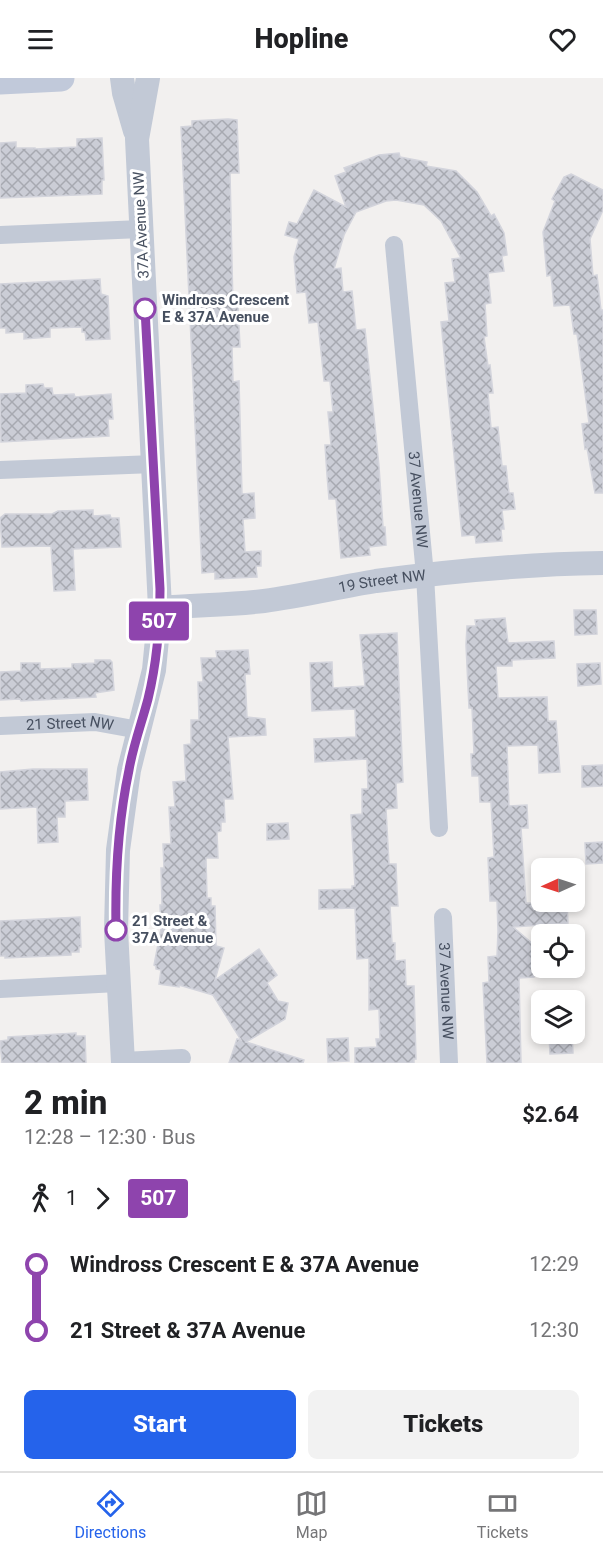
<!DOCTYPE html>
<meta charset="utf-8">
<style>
:root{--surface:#fff;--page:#f2f2f2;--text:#202124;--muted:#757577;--line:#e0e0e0;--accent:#2563eb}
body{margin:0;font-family:Roboto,sans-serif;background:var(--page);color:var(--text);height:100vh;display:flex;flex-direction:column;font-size:22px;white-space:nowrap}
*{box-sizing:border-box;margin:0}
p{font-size:20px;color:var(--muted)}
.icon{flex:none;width:33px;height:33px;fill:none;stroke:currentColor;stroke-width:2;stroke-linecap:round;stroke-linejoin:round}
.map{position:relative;height:985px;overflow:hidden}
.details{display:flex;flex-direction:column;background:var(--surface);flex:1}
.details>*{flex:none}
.badge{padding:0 12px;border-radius:4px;font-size:21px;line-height:39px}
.needle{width:39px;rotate:267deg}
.tools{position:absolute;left:531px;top:780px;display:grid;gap:12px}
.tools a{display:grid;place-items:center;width:54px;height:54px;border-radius:9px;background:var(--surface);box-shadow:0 3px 9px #0003;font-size:30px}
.map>.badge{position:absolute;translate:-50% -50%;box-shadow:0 0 0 3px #fff}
.legs{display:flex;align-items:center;gap:9px;height:66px;padding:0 24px;font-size:20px}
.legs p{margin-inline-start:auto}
.summary{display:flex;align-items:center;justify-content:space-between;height:102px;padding:0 24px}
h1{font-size:33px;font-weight:800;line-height:45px}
.primary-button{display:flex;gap:12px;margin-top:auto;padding:12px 24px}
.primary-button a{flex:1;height:69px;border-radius:9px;background:var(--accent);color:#fff;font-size:24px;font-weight:800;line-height:69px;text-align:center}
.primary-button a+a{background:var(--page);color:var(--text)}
ul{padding:0 24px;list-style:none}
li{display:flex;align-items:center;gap:21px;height:66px;font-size:22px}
li i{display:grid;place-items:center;width:9px;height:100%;margin:0 8px;background:currentColor}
li i::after{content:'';width:15px;height:15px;margin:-8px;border:4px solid;border-radius:50%;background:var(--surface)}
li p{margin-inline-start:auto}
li:first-child i{background:linear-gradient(#0000 50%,currentColor 0)}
li:last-child i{background:linear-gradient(currentColor 50%,#0000 0)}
header{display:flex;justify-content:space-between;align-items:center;height:78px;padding:0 24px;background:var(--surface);font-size:27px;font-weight:800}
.tabs{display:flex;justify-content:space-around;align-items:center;height:84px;border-top:2px solid var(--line);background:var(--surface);font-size:16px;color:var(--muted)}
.tabs a{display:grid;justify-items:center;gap:3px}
.tabs .active{color:var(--accent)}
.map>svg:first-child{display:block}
</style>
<header><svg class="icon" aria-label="menu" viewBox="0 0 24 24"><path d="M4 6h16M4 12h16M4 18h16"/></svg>Hopline<svg class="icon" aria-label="heart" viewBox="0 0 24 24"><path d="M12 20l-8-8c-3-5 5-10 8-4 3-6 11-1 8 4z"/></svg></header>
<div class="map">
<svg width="603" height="985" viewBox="0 0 603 985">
<defs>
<pattern id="building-cross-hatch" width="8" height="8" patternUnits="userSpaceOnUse" patternTransform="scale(1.5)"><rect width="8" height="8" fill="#cbcdd6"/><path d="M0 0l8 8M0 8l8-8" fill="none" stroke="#a7a9b1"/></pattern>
</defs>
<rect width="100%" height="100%" fill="#f2f0ef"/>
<!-- building -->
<g fill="url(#building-cross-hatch)" stroke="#d3d4dc" stroke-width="1.5">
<path d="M228,41l9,1 2,53h-9l3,134 5,-1 2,41h-8l1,35 6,-1 3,113 12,-1 1,25 -12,1 2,33 16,-1v15h-5l1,11 -42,2v-7l-13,1 -21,-446 11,-1v-5z"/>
<path d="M102,60l2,42h-2v14l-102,4v-55l16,-1v6h19v1l42,-2v-8z"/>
<path d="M399,75l1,4 27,5 -1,4 30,5 21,21 14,24 3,-2 10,19 3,22 -5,1 2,15 -16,2 3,30 -6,1 2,32 -3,1 4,29 2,-1 3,28h-5l3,35 7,-1 4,39h4l3,27h4l2,16 -13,1 2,19h-3l1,12 -26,2 -1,-8 -13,1 -21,-214 8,-1 -4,-38 10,-1 -3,-23 9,-1 -20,-37 -17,-16 -28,-5 -10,1 -30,11 -12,23 -10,34 7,-1 2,24 9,-1 4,39 9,-1 14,137 4,61h2l1,18 -17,2 1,8 -29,3 -5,-59h-7l-2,-24 -2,-30h6l-3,-33h5l-3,-31h-6l-6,-59 -9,1 -3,-31 -9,1 -3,-36 5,-18 -14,-4 4,-13 8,2 17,-34 32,17 -11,-31 11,-4 -2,-4 35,-13z"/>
<path d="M571,96l32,16v20l-13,29 3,37 4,-1 4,35h2v183h-8l-8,-45 -2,1 -3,-25 7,-1 -12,-89h-3l-4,-29 -16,1 -3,-31 -4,1 -4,-44 12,-31 -3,-2 12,-22z"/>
<path d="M100,201l1,15 7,2 2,43 -24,1 -1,-8h-3v-5l-32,1v9l-26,2v-7l-18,1v-5h-6v-44z"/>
<path d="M43,306l1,4h8l1,7 21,-1 1,3 36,-3 2,25h-5l1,17 -108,6 -1,-48 26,-1v-8z"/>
<path d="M93,432v6l17,-1 1,3h8l2,29 -48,2 2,41 -21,1 -3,-45 -49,1 -2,-29 5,-4h47l6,-3z"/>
<path d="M574,532h22l1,24 -22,1z"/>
<path d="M505,540l3,25 46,-2 1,17 -43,2v6h-16l2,32 49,-1 1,24h8l4,51 -21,1 -1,-28 -31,1 2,60 18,-1 1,23h-7l5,75h41l1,20 -55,4 19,16 2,34 -15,1 2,85h-34l-4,-80 6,-1 -1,-25 9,-1 1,-25 -1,-30h-7l-2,-43 6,-1 -3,-55h-11l-1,-26h-7l-1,-22h3l-2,-46h-3l-3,-63 1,-19h9l-1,-6z"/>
<path d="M397,555l6,149 -7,1 1,25 -11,1 3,55h7l1,26 1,16h-8l2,37h3v18l10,-1 1,26h8l2,73h-2v4h-59v-15l22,-1 -1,-8h4l-1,-30 -10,1v-52l-12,1 -2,-51 -36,1v-19l33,-1v-3h3l-4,-71 11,-1v-25h6l-1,-30 -52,3 -1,-23 42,-2 -1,-28 -43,2 -2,-48 22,-1 1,26 32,-2 -5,-51z"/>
<path d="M248,572l2,24h-5l2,43 18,2 1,16 -38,2 5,62h-9l1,23h-4v9l-4,1 1,26h-12l1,40h4v8h4l1,40 8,2 -9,32 44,-31 18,26 -10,8 11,18 10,2 -3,16 -39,23 58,18 -1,3h-74l8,-24 4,1 -28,-45 -34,-10v2l-20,-3 2,-14 -5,-1v-3l-2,-1 7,-36 -1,-24h2l-1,-37h3l-1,-24h8l-2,-37h6l-2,-25 13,-1 -2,-36 7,-1v-24h8l-1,-38h5l-2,-24h16l-1,-7z"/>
<path d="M95,582h15l2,2 2,28 -19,3 1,4 -75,4 -1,-2 -20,1v-28l21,-1v-8h19v6l32,-1v-4l23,-1z"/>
<path d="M600,585l1,21 -23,2 -1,-22z"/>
<path d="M603,687v21l-21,1v-21z"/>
<path d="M33,691h54l1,31 -23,1v16h-8l1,25 -20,1 -1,-36 -37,2v-37z"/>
<path d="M288,745l1,16 -22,1v-16z"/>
<path d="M603,764v21l-17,1 -1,-21z"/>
<path d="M80,839l1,30h-2v5h-8v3l-66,3v-2h-5v-35z"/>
<path d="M76,955v3h9l1,27h-84l-2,-22 8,-1v-3z"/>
<path d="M549,956h23l1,19 -23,1z"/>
<path d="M348,960l1,23 -21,1 -1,-23z"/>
</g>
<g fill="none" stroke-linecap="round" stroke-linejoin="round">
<!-- minor -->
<g stroke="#c2c9d6" stroke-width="18">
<path d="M0,157l141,-6"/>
<path id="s1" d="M394,167l31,330 14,253"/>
<path d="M0,392l154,-6"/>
<path id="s2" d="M0,648l95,-4 44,8"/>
<path id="s3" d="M443,839l6,146"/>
<path d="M0,911l118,-6"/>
<path d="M123,983l59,-3"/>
</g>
<!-- tertiary -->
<g stroke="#c2c9d6" stroke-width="24">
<path d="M122,0l2,15 11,38"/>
<path id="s4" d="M160,530c35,-3 70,-3 104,-7 38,-5 75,-14 112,-20 76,-10 151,-17 227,-18"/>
<path d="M123,985l-7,-133 2,-80 11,-80 25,-100 6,-62 -23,-469 11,-61"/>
</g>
<!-- secondary -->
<path stroke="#c1c9da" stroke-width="27" d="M0,3l61,-3"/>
</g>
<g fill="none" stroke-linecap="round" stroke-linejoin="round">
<!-- line-1 casing -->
<g stroke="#fff" stroke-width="14">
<path id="line-1" d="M116,852c-1,-53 2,-108 13,-160 4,-24 13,-48 19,-71 9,-37 12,-73 12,-110l-15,-280"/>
</g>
<!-- line-1 -->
<use href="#line-1" stroke="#8e44ad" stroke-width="9"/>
</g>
<!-- markers -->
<g fill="#fff" stroke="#8e44ad" stroke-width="3">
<circle cx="145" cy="231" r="10"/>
<circle cx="116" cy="852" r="10"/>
</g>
<g text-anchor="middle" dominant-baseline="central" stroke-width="6" stroke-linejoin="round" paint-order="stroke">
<!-- street labels -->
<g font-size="15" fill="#464f5f" stroke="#fff">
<text transform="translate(141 147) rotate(-93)">37A Avenue NW</text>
<text stroke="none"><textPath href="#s1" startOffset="256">37 Avenue NW</textPath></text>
<text stroke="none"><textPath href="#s4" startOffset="224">19 Street NW</textPath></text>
<text stroke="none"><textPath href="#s2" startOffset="70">21 Street NW</textPath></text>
<text stroke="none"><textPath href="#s3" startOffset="74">37 Avenue NW</textPath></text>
</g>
<!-- stop labels -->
<g font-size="15" font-weight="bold" fill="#464f5f" stroke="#fff" text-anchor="start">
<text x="162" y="222">Windross Crescent<tspan x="162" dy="17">E &amp; 37A Avenue</tspan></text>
<text x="132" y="843">21 Street &amp;<tspan x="132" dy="17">37A Avenue</tspan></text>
</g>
</g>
</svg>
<div class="tools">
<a><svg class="needle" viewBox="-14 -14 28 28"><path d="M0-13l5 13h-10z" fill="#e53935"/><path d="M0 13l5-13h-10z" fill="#757577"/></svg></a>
<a><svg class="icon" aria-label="locate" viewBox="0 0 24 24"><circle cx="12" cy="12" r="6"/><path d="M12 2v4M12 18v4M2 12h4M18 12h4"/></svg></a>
<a><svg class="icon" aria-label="layers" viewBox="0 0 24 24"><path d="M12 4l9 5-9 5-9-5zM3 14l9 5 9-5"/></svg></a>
</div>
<b class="badge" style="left:159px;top:543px;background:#8e44ad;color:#fff">507</b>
</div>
<section class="details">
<div class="summary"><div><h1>2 min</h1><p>12:28 – 12:30 · Bus</p></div><b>$2.64</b></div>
<div class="legs"><svg class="icon" aria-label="walk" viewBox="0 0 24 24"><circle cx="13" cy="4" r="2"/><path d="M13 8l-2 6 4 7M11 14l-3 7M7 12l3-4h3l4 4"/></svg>1<svg class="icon" aria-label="forward" viewBox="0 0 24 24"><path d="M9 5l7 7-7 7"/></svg><b class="badge" style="background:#8e44ad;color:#fff">507</b></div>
<ul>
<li><i style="color:#8e44ad"></i><b>Windross Crescent E &amp; 37A Avenue</b><p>12:29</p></li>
<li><i style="color:#8e44ad"></i><b>21 Street &amp; 37A Avenue</b><p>12:30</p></li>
</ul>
<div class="primary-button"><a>Start</a><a>Tickets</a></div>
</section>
<nav class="tabs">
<a class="active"><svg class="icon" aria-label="directions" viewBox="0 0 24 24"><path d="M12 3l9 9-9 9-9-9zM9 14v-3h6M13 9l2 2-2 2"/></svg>Directions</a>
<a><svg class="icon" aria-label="map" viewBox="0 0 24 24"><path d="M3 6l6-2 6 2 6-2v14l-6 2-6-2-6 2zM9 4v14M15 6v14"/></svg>Map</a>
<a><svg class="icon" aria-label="tickets" viewBox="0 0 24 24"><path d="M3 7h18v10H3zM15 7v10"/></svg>Tickets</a>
</nav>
